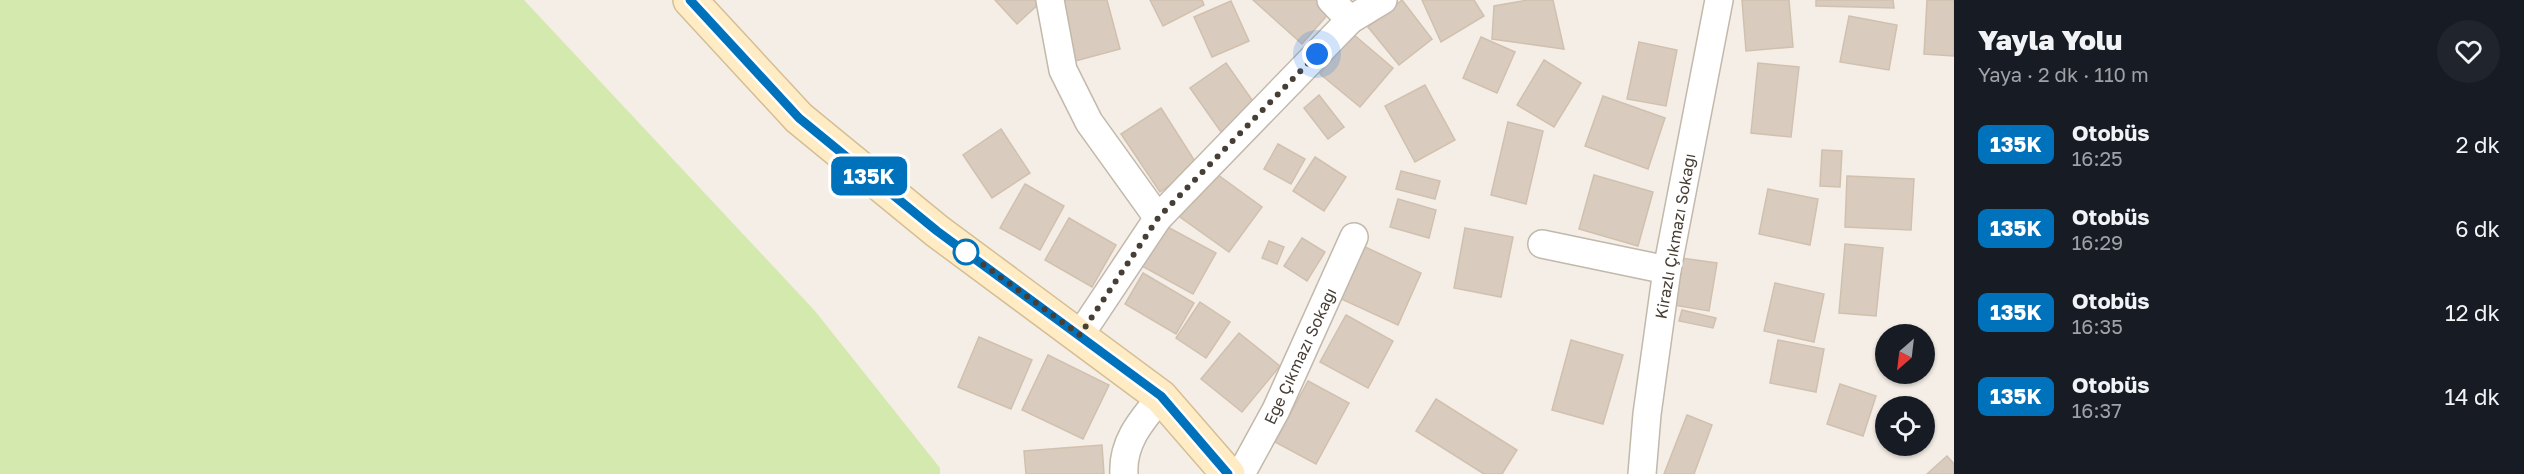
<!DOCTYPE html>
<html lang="tr">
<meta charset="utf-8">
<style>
:root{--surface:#171b24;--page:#20242c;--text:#f1f3f6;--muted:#9ea1a6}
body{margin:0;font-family:"Golos Text",sans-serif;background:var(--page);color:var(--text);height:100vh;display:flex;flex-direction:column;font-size:22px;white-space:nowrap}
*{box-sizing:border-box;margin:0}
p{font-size:20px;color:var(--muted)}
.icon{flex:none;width:33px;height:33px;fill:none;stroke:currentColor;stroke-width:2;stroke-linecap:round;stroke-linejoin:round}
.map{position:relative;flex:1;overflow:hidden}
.drawer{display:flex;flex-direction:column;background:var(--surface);width:570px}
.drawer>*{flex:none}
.badge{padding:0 12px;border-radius:9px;font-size:21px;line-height:39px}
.needle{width:39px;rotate:208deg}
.controls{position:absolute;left:1875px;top:324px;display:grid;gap:12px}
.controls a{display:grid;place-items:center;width:60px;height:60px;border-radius:50%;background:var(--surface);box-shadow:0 2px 4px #0004;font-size:30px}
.you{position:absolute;width:30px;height:30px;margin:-15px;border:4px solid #fff;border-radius:50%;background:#1a73e8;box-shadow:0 0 0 9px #1a73e833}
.map>.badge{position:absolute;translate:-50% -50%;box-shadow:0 0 0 3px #fff}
.round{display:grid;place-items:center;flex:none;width:63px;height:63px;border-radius:32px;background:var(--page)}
.summary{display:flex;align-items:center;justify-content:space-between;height:102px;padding:0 24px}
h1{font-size:28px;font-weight:800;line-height:45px}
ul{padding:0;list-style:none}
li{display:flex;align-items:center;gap:18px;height:84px;padding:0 24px}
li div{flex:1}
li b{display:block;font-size:22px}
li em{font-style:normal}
li .badge{min-width:66px;font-weight:700;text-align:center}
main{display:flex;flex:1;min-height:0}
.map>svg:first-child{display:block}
</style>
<main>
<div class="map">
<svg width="1954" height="474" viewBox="0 0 1954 474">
<rect width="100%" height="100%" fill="#f4eee6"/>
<!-- green -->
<path fill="#d4e9ad" d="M0,0h524l291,311 125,157v6h-940z"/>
<!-- building -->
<g fill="#d9ccbe" stroke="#d1c0ae" stroke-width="1.5">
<path d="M995,0h48l-26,24z"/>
<path d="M1059,0h48l13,49 -45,12z"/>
<path d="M1150,0h52l2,5 -41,21z"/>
<path d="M1253,0h64l13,12 -28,32z"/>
<path d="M1402,0l30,39 -33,26 -31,-38z"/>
<path d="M1422,0h52l10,16 -43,26z"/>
<path d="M1528,0h25l11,49 -72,-10 2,-33z"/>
<path d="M1742,0h47l4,47 -47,4z"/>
<path d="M1816,0h77l1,8 -78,-2z"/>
<path d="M1927,0h27v56l-30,-2z"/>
<path d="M1231,1l18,40 -37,16 -18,-40z"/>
<path d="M1849,16l48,9 -8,45 -49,-8z"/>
<path d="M1353,34l40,34 -33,39 -40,-33z"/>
<path d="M1481,37l34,15 -18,41 -34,-15z"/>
<path d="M1639,42l38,8 -11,56 -39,-7z"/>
<path d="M1544,60l37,23 -27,44 -37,-22z"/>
<path d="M1226,63l31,44 -36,25 -31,-44z"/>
<path d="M1758,63l41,4 -8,70 -40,-4z"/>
<path d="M1425,85l30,55 -40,22 -30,-56z"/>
<path d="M1319,95l25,32 -16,12 -24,-31z"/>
<path d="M1603,96l62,22 -17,51 -63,-23z"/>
<path d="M1161,108l37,58 -38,26 -39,-58z"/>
<path d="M1508,122l35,9 -17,73 -35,-9z"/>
<path d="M1001,129l29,44 -38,25 -29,-43z"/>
<path d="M1278,144l27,15 -14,25 -27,-15z"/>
<path d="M1822,150l20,1 -2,36 -20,-1z"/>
<path d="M1315,157l31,20 -22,34 -31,-20z"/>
<path d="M1401,171l39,10 -5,18 -39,-10z"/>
<path d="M1214,172l48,35 -33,45 -49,-35z"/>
<path d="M1594,175l59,17 -15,54 -59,-17z"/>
<path d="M1847,176l67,3 -3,51 -66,-3z"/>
<path d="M1025,184l39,22 -24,44 -40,-22z"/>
<path d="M1768,189l50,10 -8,46 -51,-11z"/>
<path d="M1398,199l38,11 -7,28 -39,-11z"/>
<path d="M1069,218l47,27 -24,42 -47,-27z"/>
<path d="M1162,224l54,29 -23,41 -53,-29z"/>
<path d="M1465,228l48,9 -12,60 -47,-9z"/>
<path d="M1302,238l23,14 -18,29 -23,-15z"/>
<path d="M1269,241l15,6 -7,17 -15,-6z"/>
<path d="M1845,244l38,4 -7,68 -37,-3z"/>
<path d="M1363,246l58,27 -23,52 -59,-27z"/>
<path d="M1681,258l36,5 -8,48 -36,-6z"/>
<path d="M1143,273l51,30 -18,31 -51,-30z"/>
<path d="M1775,283l49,11 -10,48 -50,-11z"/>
<path d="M1200,302l30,20 -24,36 -30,-20z"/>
<path d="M1682,310l34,8 -3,10 -34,-7z"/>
<path d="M1346,315l47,26 -25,47 -48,-26z"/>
<path d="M1239,333l41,33 -38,46 -41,-33z"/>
<path d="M979,337l53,23 -21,49 -53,-22z"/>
<path d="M1571,340l52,15 -20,69 -51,-14z"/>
<path d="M1778,340l46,9 -8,43 -46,-9z"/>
<path d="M1048,355l61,30 -26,54 -61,-29z"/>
<path d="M1308,381l41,22 -33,61 -41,-22z"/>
<path d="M1840,384l36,12 -13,40 -36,-12z"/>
<path d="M1436,399l81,51 -15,24h-18l-68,-43z"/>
<path d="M1687,415l25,10 -18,49h-30z"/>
<path d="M1102,445l2,29h-78l-2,-23z"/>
<path d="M1947,456l7,8v10h-27z"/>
</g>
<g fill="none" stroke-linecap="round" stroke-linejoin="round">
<!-- minor casing -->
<g stroke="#c2b8ab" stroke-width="30">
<g id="minor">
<path d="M1050,0l13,70 26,52 69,96"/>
<path d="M1331,0l19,20"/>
<path d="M1542,244l125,26"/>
<path d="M1080,335l78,-117 192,-198 33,-20"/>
<path d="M1124,474c-2,-32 18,-54 37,-77"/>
<path d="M1241,474l35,-64 78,-173"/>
<path d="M1642,474l5,-60 20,-144 52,-270"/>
</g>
</g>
<!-- secondary casing -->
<g stroke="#d5be94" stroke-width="36">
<path id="secondary" d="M690,0l109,118 138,113 224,166 67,77"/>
</g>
<!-- minor -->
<use href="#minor" stroke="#fff" stroke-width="27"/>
<!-- secondary -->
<use href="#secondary" stroke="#ffecc5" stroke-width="33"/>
</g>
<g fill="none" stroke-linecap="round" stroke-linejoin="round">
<!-- line casing -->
<g stroke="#fff" stroke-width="14">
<path id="line" d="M690,0l109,118 138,113 224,165 67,78"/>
</g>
<!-- line -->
<use href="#line" stroke="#0072bc" stroke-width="9"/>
<!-- walk -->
<path stroke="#473e35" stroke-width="6" stroke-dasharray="0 10.8" d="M966,252l114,83 78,-117 159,-164"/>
</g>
<!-- markers -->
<circle fill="#fff" stroke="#0072bc" stroke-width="3" cx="966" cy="252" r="12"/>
<g text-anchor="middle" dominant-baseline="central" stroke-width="6" stroke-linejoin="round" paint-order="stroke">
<!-- street labels -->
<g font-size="16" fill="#473e35" stroke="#fff">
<text transform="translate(1675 236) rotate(-80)">Kirazlı Çıkmazı Sokağı</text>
<text transform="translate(1300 356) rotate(-65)">Ege Çıkmazı Sokağı</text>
</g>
</g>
</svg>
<div class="controls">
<a><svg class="needle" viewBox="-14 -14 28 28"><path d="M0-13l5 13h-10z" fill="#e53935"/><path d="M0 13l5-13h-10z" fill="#9ea1a6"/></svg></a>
<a><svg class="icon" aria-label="locate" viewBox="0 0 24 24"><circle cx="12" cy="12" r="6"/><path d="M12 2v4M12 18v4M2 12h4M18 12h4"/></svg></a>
</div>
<div class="you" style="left:1317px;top:54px"></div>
<b class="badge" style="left:869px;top:176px;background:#0072bc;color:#fff">135K</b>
</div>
<section class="drawer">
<div class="summary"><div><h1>Yayla Yolu</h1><p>Yaya · 2 dk · 110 m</p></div><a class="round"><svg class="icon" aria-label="heart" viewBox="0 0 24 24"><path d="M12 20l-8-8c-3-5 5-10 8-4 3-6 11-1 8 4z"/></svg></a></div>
<ul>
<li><span class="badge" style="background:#0072bc;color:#fff">135K</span><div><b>Otobüs</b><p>16:25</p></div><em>2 dk</em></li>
<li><span class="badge" style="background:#0072bc;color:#fff">135K</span><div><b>Otobüs</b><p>16:29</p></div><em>6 dk</em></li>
<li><span class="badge" style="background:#0072bc;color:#fff">135K</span><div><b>Otobüs</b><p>16:35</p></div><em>12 dk</em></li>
<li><span class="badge" style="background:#0072bc;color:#fff">135K</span><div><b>Otobüs</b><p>16:37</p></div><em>14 dk</em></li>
</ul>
</section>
</main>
